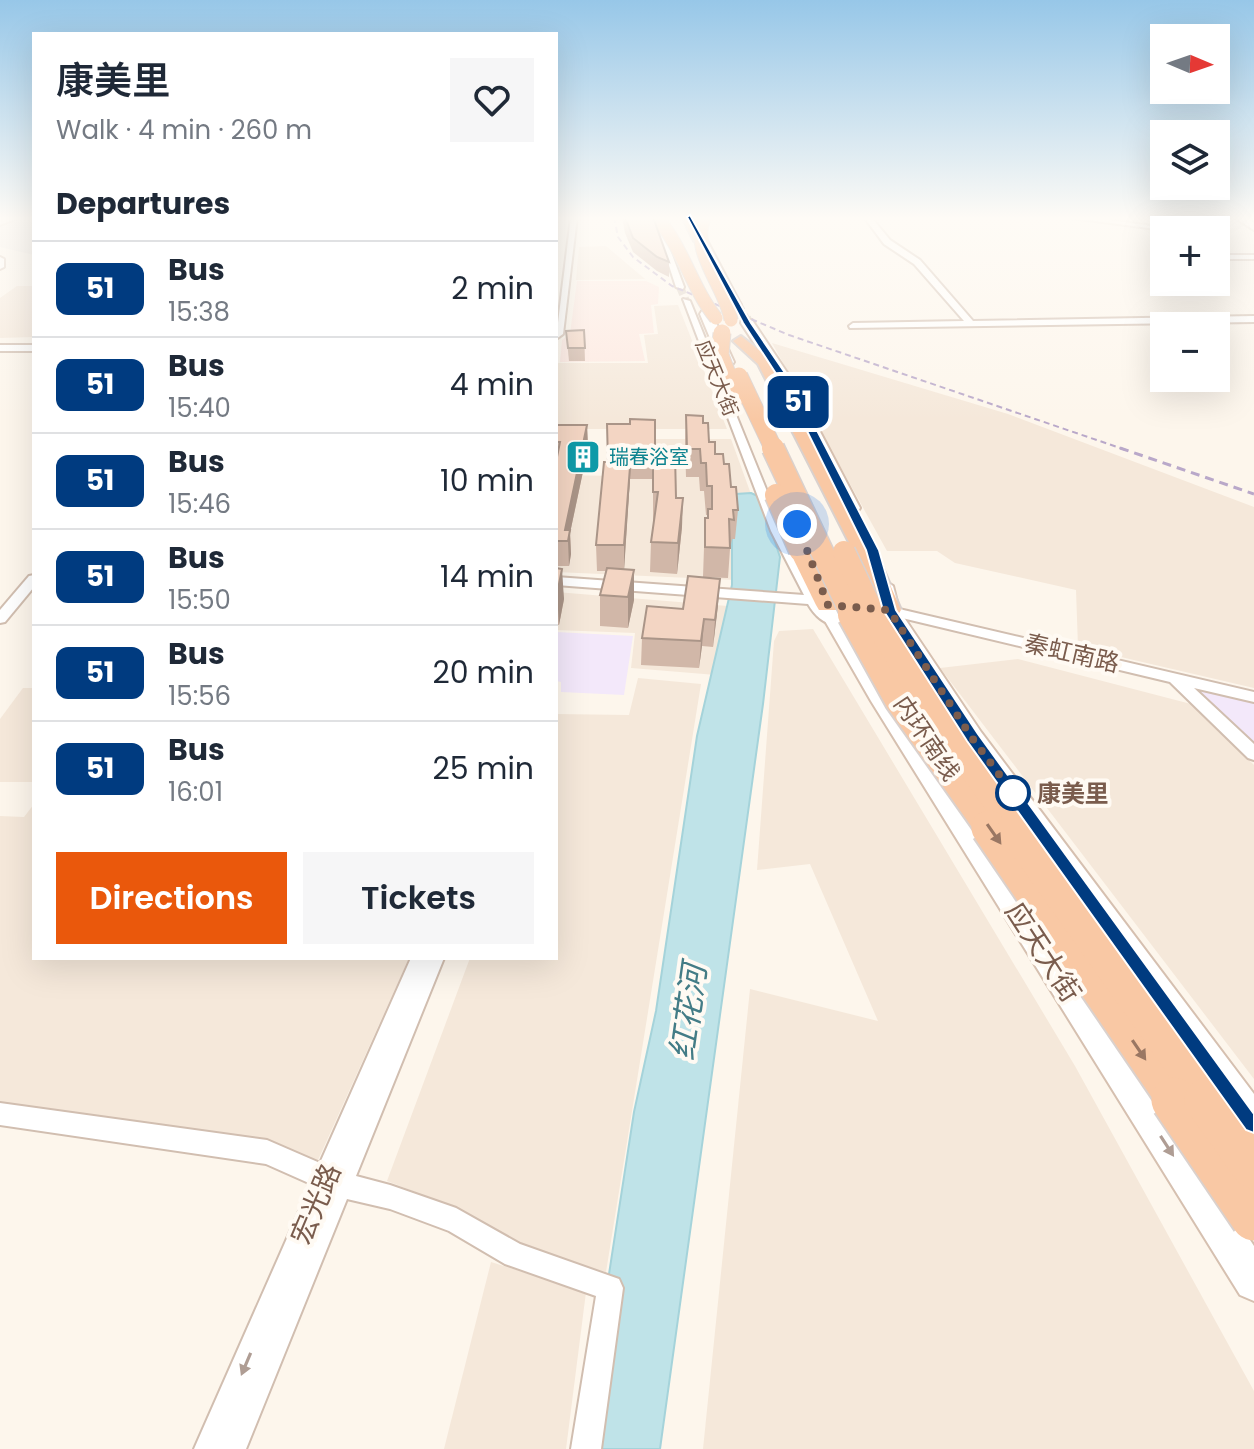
<!DOCTYPE html>
<meta charset="utf-8">
<style>
:root{--surface:#fff;--page:#f6f6f7;--text:#1f2937;--muted:#747a83;--line:#e0e1e3;--accent:#ea580c}
body{margin:0;font-family:Poppins,"Noto Sans SC",sans-serif;background:var(--page);color:var(--text);height:100vh;display:flex;flex-direction:column;font-size:30px;white-space:nowrap}
*{box-sizing:border-box;margin:0}
p{font-size:26px;color:var(--muted)}
.icon{flex:none;width:44px;height:44px;fill:none;stroke:currentColor;stroke-width:2;stroke-linecap:round;stroke-linejoin:round}
.map{position:relative;flex:1;overflow:hidden}
.side{position:absolute;left:32px;top:32px;width:526px;height:928px;display:flex;flex-direction:column;background:var(--surface);border-radius:0px;box-shadow:0 8px 32px #0002}
.side>*{flex:none}
.badge{padding:0 16px;border-radius:12px;font-size:28px;line-height:52px}
.needle{width:52px;rotate:92deg}
.buttons{position:absolute;left:1150px;top:24px;display:grid;gap:16px}
.buttons a{display:grid;place-items:center;width:80px;height:80px;border-radius:0px;background:var(--surface);box-shadow:0 8px 32px #0002;font-size:40px}
.you{position:absolute;width:40px;height:40px;margin:-20px;border:6px solid #fff;border-radius:50%;background:#1a73e8;box-shadow:0 0 0 12px #1a73e833}
.map>.badge{position:absolute;translate:-50% -50%;box-shadow:0 0 0 4px #fff}
h2{padding:0 24px;font-size:30px;line-height:72px}
.round{display:grid;place-items:center;flex:none;width:84px;height:84px;border-radius:0px;background:var(--page)}
.summary{display:flex;align-items:center;justify-content:space-between;height:136px;padding:0 24px}
h1{font-size:38px;font-weight:600;line-height:60px}
.cta{display:flex;gap:16px;margin-top:auto;padding:16px 24px}
.cta a{flex:1;height:92px;border-radius:0px;background:var(--accent);color:#fff;font-size:32px;font-weight:600;line-height:92px;text-align:center}
.cta a+a{background:var(--page);color:var(--text)}
ul{padding:0;list-style:none}
li{display:flex;align-items:center;gap:24px;height:96px;padding:0 24px;border-top:2px solid var(--line)}
li div{flex:1}
li b{display:block;font-size:30px}
li em{font-style:normal}
li .badge{min-width:88px;font-weight:700;text-align:center}
.map>svg:first-child{display:block}
</style>
<div class="map">
<svg width="1254" height="1449" viewBox="0 0 1254 1449">
<rect width="100%" height="100%" fill="#fdf6ec"/>
<!-- residential -->
<g fill="#f5e8da">
<path d="M606,246l39,33 -69,1 3,-33z"/>
<path d="M17,286h17v51l-34,1v-40z"/>
<path d="M678,305l49,124h-171l2,-66h90l-4,-28 14,-1 -4,-28z"/>
<path d="M772,343l236,71 246,93v181l-176,-41 -2,-57 -121,-27 -18,-12h-50z"/>
<path d="M622,439h109l21,58 -17,83 -179,-8v-97l63,1z"/>
<path d="M556,592l172,14 -12,69 -85,-7 4,-35 -79,-3z"/>
<path d="M813,629l262,437 179,325v58h-551l47,-460 128,32 -68,-157 -53,6 17,-229 5,-10z"/>
<path d="M1018,659l173,45 63,61v314l-314,-411z"/>
<path d="M638,678l63,6 -95,588 -72,-17 -70,-44 -77,-30 83,-223h86v-244l73,1z"/>
<path d="M23,688h11v94h-34v-63z"/>
<path d="M34,804v154h375l-95,211 -314,-50v-303l24,1z"/>
<path d="M491,1262l95,30 -20,157h-122z"/>
</g>
<!-- commercial -->
<path fill="#fde8e0" d="M577,281h69l13,6 -1,17 -7,1 3,28 -15,1 6,27 -85,1 2,-22 8,-6z"/>
<!-- industrial -->
<path fill="#efe9e4" d="M26,217h8v38l-34,-8v-23z"/>
<!-- education -->
<g fill="#f3e8fa">
<path d="M556,632l77,4 -9,59 -63,-3v-10l-5,-1z"/>
<path d="M1175,678l79,19v57z"/>
</g>
<!-- water -->
<path fill="#bfe3e8" stroke="#a5d3da" stroke-width="2" d="M751,493l9,4 20,60 -17,147 -103,745h-78l52,-337 22,-101 41,-275 35,-151v-54l4,-37z"/>
<g fill="none" stroke-linecap="round" stroke-linejoin="round">
<!-- minor-tunnel -->
<path stroke="#dcd0c4" stroke-width="8" stroke-dasharray="8 4" stroke-linecap="butt" d="M680,287l6,14"/>
<!-- tertiary-tunnel-far1 -->
<path stroke="#dcd0c4" stroke-width="9" stroke-dasharray="9 5" stroke-linecap="butt" d="M737,303l9,17"/>
<!-- tertiary-tunnel -->
<path stroke="#dcd0c4" stroke-width="12" stroke-dasharray="12 6" stroke-linecap="butt" d="M745,318l2,5"/>
<!-- minor casing -->
<g stroke="#d1beb0" stroke-width="4">
<g id="minor">
<path d="M571,217h6l-14,117 -7,5z"/>
<path d="M658,217l26,70 -1,2 -7,-2 -22,-68z"/>
<path d="M864,217h7l19,23 30,20 53,61 281,-5v6l-404,6 -1,-2 4,-3 111,-2 -50,-57 -30,-20z"/>
<path d="M1064,217h23l95,13h-18z"/>
<path d="M1216,251l7,4h31v4h-33l-5,-2z"/>
<path d="M0,257l4,2v8l-4,2z"/>
<path d="M683,299l7,2 93,230 43,79 17,11 -2,3c-15,3 -26,-8 -33,-20l-252,-19v-8l248,18 -33,-64z"/>
<rect x="0" y="345" width="34" height="6"/>
<path d="M34,575v12l-29,35 -5,1v-13l29,-34z"/>
<path d="M882,605l372,87v10l-60,-14 60,56v16l-6,-2 -78,-76 -293,-70 -2,-3z"/>
<path d="M411,958h33l-88,218 34,9 66,23 64,36 99,35 4,9 -22,161h-30l25,-153 -91,-32 -56,-33 -59,-22 -43,-10 -101,250h-52l117,-265 -45,-20 -266,-39v-22l267,37 53,23z"/>
</g>
</g>
<!-- tertiary casing -->
<g stroke="#d1beb0" stroke-width="4">
<g id="tertiary">
<path d="M7,217h14l-21,8v-6z"/>
<path d="M1234,217h10l10,6v7z"/>
<path d="M699,230l4,3 38,72 -9,-2 -37,-70z"/>
</g>
</g>
<!-- secondary casing -->
<g stroke="#d6c0b0" stroke-width="4">
<g id="secondary">
<path d="M702,311l10,3 22,48 -2,3 -12,-3 -20,-48z"/>
<path d="M742,320h10l44,66 64,122 -3,4h-12l-3,-4 -60,-122 -41,-63z"/>
<path d="M819,574l10,6 18,41 46,78 361,547v55l-14,-6 -369,-594 -46,-80 -16,-41z"/>
<path d="M883,580l10,6 6,24 82,122 273,362v45l-12,-5 -279,-390 -84,-134 -6,-24z"/>
</g>
</g>
<!-- trunk casing -->
<g stroke="#dad1cd" stroke-width="4">
<g id="trunk">
<path d="M682,217h12l10,21 -2,3h-8z"/>
<path d="M741,336l32,25 102,189 26,60 -3,5h-18l-3,-5 -24,-60 -95,-186 -25,-23z"/>
<path d="M800,543l11,7 29,55 -3,5h-18l-3,-5 -27,-55z"/>
</g>
</g>
<!-- minor -->
<use href="#minor" fill="#fff" fill-rule="evenodd"/>
<!-- tertiary -->
<use href="#tertiary" fill="#fff" fill-rule="evenodd"/>
<!-- secondary -->
<use href="#secondary" fill="#fff" fill-rule="evenodd"/>
<!-- trunk -->
<use href="#trunk" fill="#f9c8a4" fill-rule="evenodd"/>
<!-- rail-far1 -->
<path stroke="#b9a8c9" stroke-width="2" stroke-dasharray="6 4" stroke-linecap="butt" d="M614,217l4,20 15,20 39,29 117,49 337,115"/>
<!-- rail -->
<path stroke="#b9a8c9" stroke-width="3" stroke-dasharray="9 6" stroke-linecap="butt" d="M1120,448l134,46"/>
<!-- trunk-bridge-far5 casing -->
<g stroke="#dad1cd" stroke-width="15" stroke-linecap="butt">
<g id="trunk-bridge-far5">
<path d="M656,217c27,30 35,70 60,101"/>
<path d="M705,217c-17,33 21,70 26,103"/>
</g>
</g>
<!-- trunk-bridge-far4 casing -->
<g stroke="#dad1cd" stroke-width="19" stroke-linecap="butt">
<g id="trunk-bridge-far4">
<path d="M722,333l-2,22 16,43"/>
<path d="M739,376l35,74"/>
</g>
</g>
<!-- trunk-bridge-far3 casing -->
<g stroke="#dad1cd" stroke-width="25" stroke-linecap="butt">
<g id="trunk-bridge-far3">
<path d="M773,448l80,169"/>
<path d="M776,495l24,55"/>
<path d="M844,552l31,65"/>
</g>
</g>
<!-- trunk-bridge-far2 casing -->
<g stroke="#dad1cd" stroke-width="32" stroke-linecap="butt">
<g id="trunk-bridge-far2">
<path d="M852,615l47,85 92,130"/>
<path d="M874,615l64,103 79,112"/>
</g>
</g>
<!-- trunk-bridge-far1 casing -->
<g stroke="#dad1cd" stroke-width="39" stroke-linecap="butt">
<g id="trunk-bridge-far1">
<path d="M989,828l187,274"/>
<path d="M1015,828l194,274"/>
</g>
</g>
<!-- trunk-bridge casing -->
<g stroke="#dad1cd" stroke-width="49" stroke-linecap="butt">
<g id="trunk-bridge">
<path d="M1174,1100l80,118"/>
<path d="M1207,1100l47,66"/>
</g>
</g>
<!-- trunk-bridge-far5 -->
<use href="#trunk-bridge-far5" stroke="#f9c8a4" stroke-width="13"/>
<!-- trunk-bridge-far4 -->
<use href="#trunk-bridge-far4" stroke="#f9c8a4" stroke-width="17"/>
<!-- trunk-bridge-far3 -->
<use href="#trunk-bridge-far3" stroke="#f9c8a4" stroke-width="22"/>
<!-- trunk-bridge-far2 -->
<use href="#trunk-bridge-far2" stroke="#f9c8a4" stroke-width="28"/>
<!-- trunk-bridge-far1 -->
<use href="#trunk-bridge-far1" stroke="#f9c8a4" stroke-width="35"/>
<!-- trunk-bridge -->
<use href="#trunk-bridge" stroke="#f9c8a4" stroke-width="45"/>
</g>
<!-- wall -->
<g fill="#d1b7a8">
<path d="M622,217h31l16,45v15l-12,-6 -24,-19 -8,-19z"/>
<path d="M584,330l1,31h-16l-3,-30z"/>
<path d="M686,415l17,8 6,19 6,12 9,10 14,46 -3,29h-3l-2,10 -2,29 -25,-1 2,-59h3v-3h-2l-2,-24h-4l-1,-14h-13l-1,-34z"/>
<path d="M607,424l48,30 21,44 6,29 -5,47 -27,-2 1,-30 3,-21h-1v-42h-23l-6,90 10,1v30l-6,28 -28,-2v-31l6,-24h-9l-1,-26 12,-83z"/>
<path d="M556,425h31l1,23 -18,85 1,21 -2,12h-13z"/>
<path d="M556,568l8,31 -5,26h-3z"/>
<path d="M718,605l-5,42 -11,-1 -3,22 -58,-3 1,-27 41,-29z"/>
</g>
<!-- shaded-wall -->
<g fill="#aa9588">
<path d="M587,425l1,23 -18,85 1,21 -2,12 -1,-25 -3,-11z"/>
<path d="M631,454l-1,25 -6,92v-26z"/>
<path d="M683,498l-1,29 -5,47 1,-31z"/>
<path d="M562,569l2,30 -5,26 -2,-31z"/>
<path d="M634,570v30l-6,28v-31z"/>
<path d="M720,579l-2,26 -5,42 2,-27z"/>
<path d="M704,619l-2,27 -3,22 2,-27z"/>
</g>
<!-- building -->
<g fill="#f3d5c3" stroke="#aa9588" stroke-width="2">
<path d="M625,217h28l16,45 -12,-5 -24,-19z"/>
<path d="M584,330l1,18h-17l-2,-17z"/>
<path d="M686,415l17,1v7h5l1,19h6v12h8l1,10h5l2,23h5l2,23h-5l1,10 -5,-1 1,29 -25,-1v-29h3v-9h4v-23h-5l-1,-23h-5l-1,-14h-13z"/>
<path d="M630,419l25,1v35l-24,-1 -7,91h-28l8,-83h4l-1,-38h23z"/>
<path d="M556,425h31l-22,105h5l-2,11h-12v-79l4,-20h-4z"/>
<path d="M653,454h22l1,44h7l-5,45 -27,-1 7,-50h-5z"/>
<path d="M556,568l6,1 -5,25h-1z"/>
<path d="M607,568l27,2 -6,27 -28,-2z"/>
<path d="M688,576l32,3 -5,41 -11,-1 -3,22 -59,-3 5,-32 36,3z"/>
</g>
<!-- one-way arrows -->
<defs><path id="oneway-solid" d="M-6-.8H1V-3.2L6.5 0L1 3.2V.8H-6Z" transform="scale(2)"/></defs>
<g fill="#9a7763">
<use href="#oneway-solid" transform="translate(994 834) rotate(55)"/>
<use href="#oneway-solid" transform="translate(1139 1050) rotate(56)"/>
</g>
<g fill="#af9d94">
<use href="#oneway-solid" transform="translate(1167 1146) rotate(57)"/>
<use href="#oneway-solid" transform="translate(246 1364) rotate(113)"/>
</g>
<!-- sky -->
<linearGradient id="sky" x2="0" y2="1"><stop stop-color="#97c7e8"/><stop offset="0.52" stop-color="#fefbf6"/><stop offset="1" stop-color="#fefbf6" stop-opacity="0"/></linearGradient>
<rect width="1254" height="420" fill="url(#sky)"/>
<!-- line -->
<path fill="#003b80" stroke="#fff" stroke-width="2" d="M690,215l61,108 43,63 13,25 72,139 17,60 82,124 276,380v19l-8,-3 -279,-389 -84,-131 -17,-60 -69,-139 -13,-25 -41,-63 -56,-106z"/>
<g fill="none" stroke-linecap="round" stroke-linejoin="round">
<!-- walk -->
<path stroke="#7a5c4d" stroke-width="8" stroke-dasharray="0 14.4" d="M797,524l31,81 61,5 83,128 41,55"/>
</g>
<!-- icons -->
<defs>
<g id="building-square" transform="scale(1.8)"><rect x="-9" y="-9" width="18" height="18" rx="4" fill="#0f9aa8" stroke="#fffaf3"/><path d="M-4-6H4V6H1V3H-1V6H-4ZM-2.5-4.3h1.7v1.8h-1.7ZM.8-4.3h1.7v1.8H.8ZM-2.5-1h1.7V.8h-1.7ZM.8-1h1.7V.8H.8Z" fill="#fff"/></g>
</defs>
<g fill-rule="evenodd">
<use href="#building-square" x="583" y="457"/>
</g>
<!-- markers -->
<circle fill="#fff" stroke="#003b80" stroke-width="4" cx="1013" cy="793" r="16"/>
<g text-anchor="middle" dominant-baseline="central" stroke-width="8" stroke-linejoin="round" paint-order="stroke">
<!-- far-street labels -->
<g font-size="20" fill="#7a5c4d" stroke="#fffaf3">
<text transform="translate(717 378) rotate(68)">应天大街</text>
</g>
<!-- far-culture labels -->
<g font-size="20" fill="#0d838f" stroke="#fffaf3" text-anchor="start">
<text x="609" y="457">瑞春浴室</text>
</g>
<!-- street labels -->
<g font-size="24" fill="#7a5c4d" stroke="#fffaf3">
<text transform="translate(1072 653) rotate(13)">秦虹南路</text>
<text transform="translate(927 738) rotate(56)">内环南线</text>
</g>
<!-- stop labels -->
<g font-size="24" font-weight="bold" fill="#7a5c4d" stroke="#fffaf3" text-anchor="start">
<text x="1037" y="793">康美里</text>
</g>
<!-- near-street labels -->
<g font-size="28" fill="#7a5c4d" stroke="#fffaf3">
<text transform="translate(1043 952) rotate(57)">应天大街</text>
<text transform="translate(316 1204) rotate(-67)">宏光路</text>
</g>
<!-- near-water labels -->
<g font-size="32" font-style="italic" fill="#437c86" stroke="#fffaf3">
<text transform="translate(688 1012) rotate(-82)">红花河</text>
</g>
</g>
</svg>
<div class="buttons">
<a><svg class="needle" viewBox="-14 -14 28 28"><path d="M0-13l5 13h-10z" fill="#e53935"/><path d="M0 13l5-13h-10z" fill="#747a83"/></svg></a>
<a><svg class="icon" aria-label="layers" viewBox="0 0 24 24"><path d="M12 4l9 5-9 5-9-5zM3 14l9 5 9-5"/></svg></a>
<a>+</a>
<a>−</a>
</div>
<div class="you" style="left:797px;top:524px"></div>
<b class="badge" style="left:798px;top:402px;background:#003b80;color:#fff">51</b>
<section class="side">
<div class="summary"><div><h1>康美里</h1><p>Walk · 4 min · 260 m</p></div><a class="round"><svg class="icon" aria-label="heart" viewBox="0 0 24 24"><path d="M12 20l-8-8c-3-5 5-10 8-4 3-6 11-1 8 4z"/></svg></a></div>
<h2>Departures</h2>
<ul>
<li><span class="badge" style="background:#003b80;color:#fff">51</span><div><b>Bus</b><p>15:38</p></div><em>2 min</em></li>
<li><span class="badge" style="background:#003b80;color:#fff">51</span><div><b>Bus</b><p>15:40</p></div><em>4 min</em></li>
<li><span class="badge" style="background:#003b80;color:#fff">51</span><div><b>Bus</b><p>15:46</p></div><em>10 min</em></li>
<li><span class="badge" style="background:#003b80;color:#fff">51</span><div><b>Bus</b><p>15:50</p></div><em>14 min</em></li>
<li><span class="badge" style="background:#003b80;color:#fff">51</span><div><b>Bus</b><p>15:56</p></div><em>20 min</em></li>
<li><span class="badge" style="background:#003b80;color:#fff">51</span><div><b>Bus</b><p>16:01</p></div><em>25 min</em></li>
</ul>
<div class="cta"><a>Directions</a><a>Tickets</a></div>
</section>
</div>
